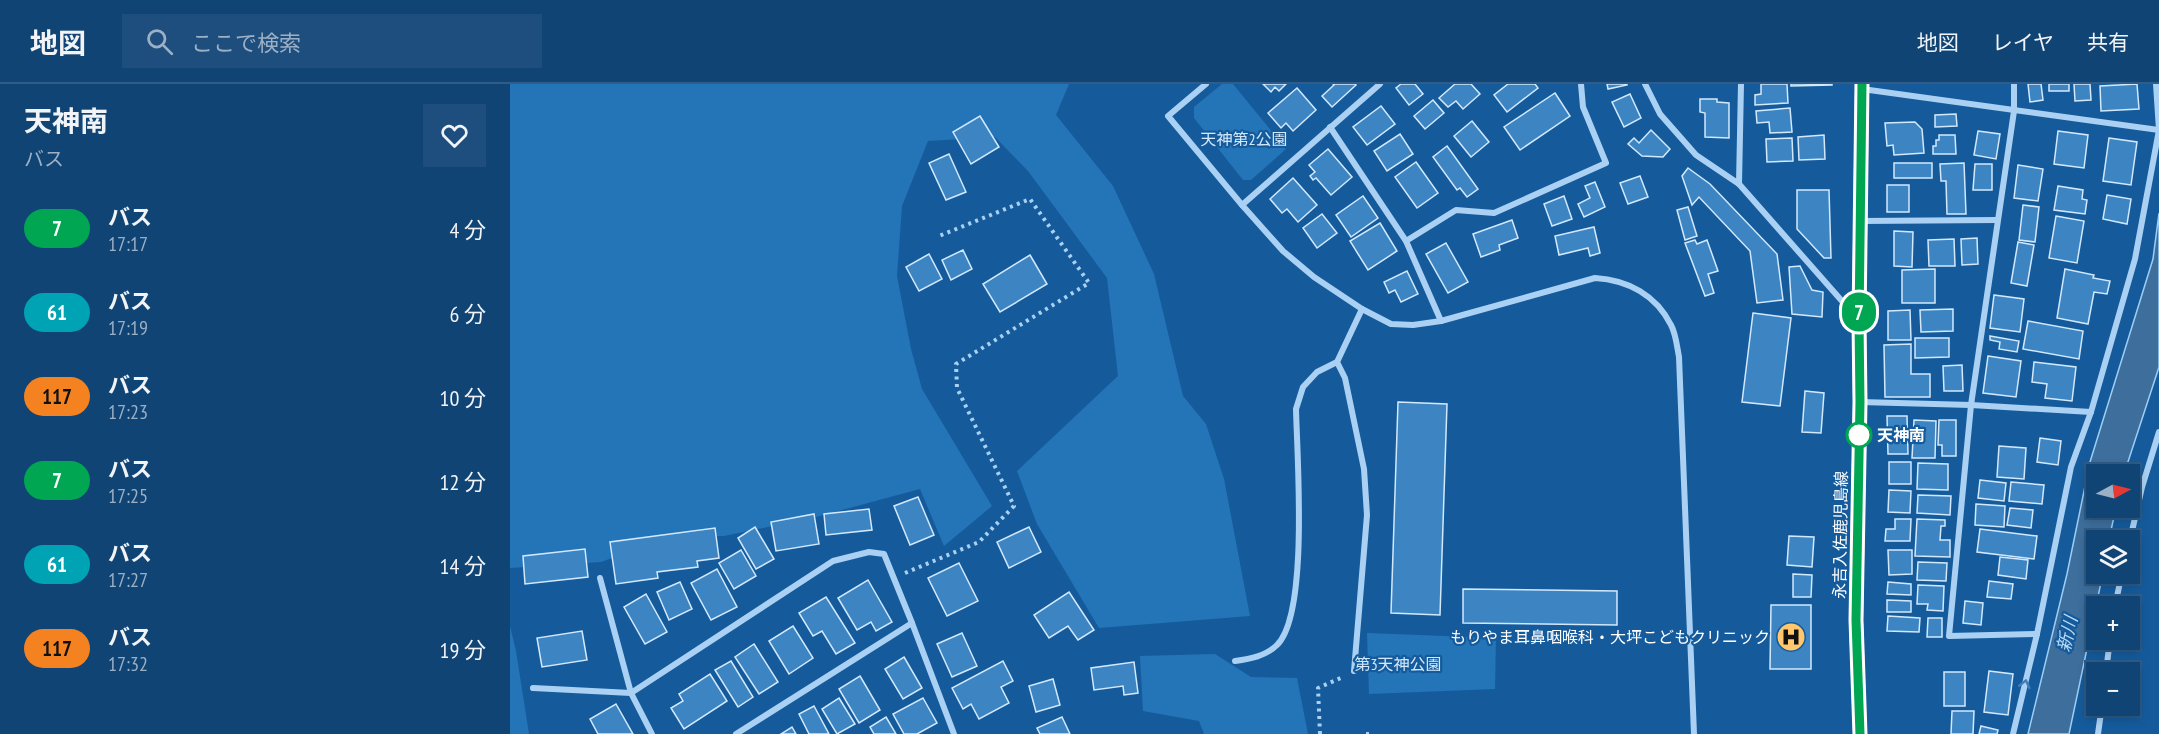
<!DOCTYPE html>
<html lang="ja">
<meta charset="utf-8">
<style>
:root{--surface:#104475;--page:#1e4e7d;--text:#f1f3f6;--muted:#9cb0c5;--line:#305c87}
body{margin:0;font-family:"PT Sans Narrow","Noto Sans JP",sans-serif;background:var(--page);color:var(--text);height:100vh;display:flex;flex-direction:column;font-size:22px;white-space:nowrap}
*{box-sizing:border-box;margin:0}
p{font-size:20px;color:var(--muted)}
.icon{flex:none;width:33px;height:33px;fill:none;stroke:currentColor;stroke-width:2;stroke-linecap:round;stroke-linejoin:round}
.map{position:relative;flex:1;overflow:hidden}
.panel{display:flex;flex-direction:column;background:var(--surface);width:510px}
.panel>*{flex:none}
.badge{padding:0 12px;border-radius:20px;font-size:21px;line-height:39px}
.needle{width:39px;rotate:83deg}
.fabs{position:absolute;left:1576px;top:380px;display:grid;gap:12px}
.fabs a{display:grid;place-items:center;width:54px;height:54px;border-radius:0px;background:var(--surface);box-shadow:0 3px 9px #0003,0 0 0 2px var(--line);font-size:30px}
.map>.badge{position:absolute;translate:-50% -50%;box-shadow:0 0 0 3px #fff}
.round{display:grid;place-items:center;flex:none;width:63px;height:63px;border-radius:0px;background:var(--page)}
.head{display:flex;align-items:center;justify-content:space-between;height:102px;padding:0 24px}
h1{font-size:28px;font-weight:700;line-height:45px}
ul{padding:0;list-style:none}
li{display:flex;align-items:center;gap:18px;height:84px;padding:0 24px}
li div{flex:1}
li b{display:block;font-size:22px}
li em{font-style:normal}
li .badge{min-width:66px;font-weight:700;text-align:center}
header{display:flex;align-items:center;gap:36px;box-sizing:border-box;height:84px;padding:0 30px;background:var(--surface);border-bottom:2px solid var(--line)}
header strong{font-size:28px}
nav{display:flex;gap:33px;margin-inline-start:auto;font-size:21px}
.search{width:420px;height:54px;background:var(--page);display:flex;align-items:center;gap:15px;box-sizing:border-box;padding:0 21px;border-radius:0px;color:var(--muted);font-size:22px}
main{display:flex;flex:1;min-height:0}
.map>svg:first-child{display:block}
</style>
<header>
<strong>地図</strong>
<div class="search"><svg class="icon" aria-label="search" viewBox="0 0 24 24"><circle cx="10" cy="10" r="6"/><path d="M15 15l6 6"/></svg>ここで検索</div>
<nav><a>地図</a><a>レイヤ</a><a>共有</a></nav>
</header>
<main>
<section class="panel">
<div class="head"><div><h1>天神南</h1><p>バス</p></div><a class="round"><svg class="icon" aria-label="heart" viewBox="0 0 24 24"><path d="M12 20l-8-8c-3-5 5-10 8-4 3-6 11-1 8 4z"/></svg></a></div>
<ul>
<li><span class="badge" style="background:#00a651;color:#fff">7</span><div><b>バス</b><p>17:17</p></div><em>4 分</em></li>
<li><span class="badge" style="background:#00a3b4;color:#fff">61</span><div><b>バス</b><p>17:19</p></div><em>6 分</em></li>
<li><span class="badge" style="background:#f58220;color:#111">117</span><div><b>バス</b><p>17:23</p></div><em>10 分</em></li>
<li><span class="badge" style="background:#00a651;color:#fff">7</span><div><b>バス</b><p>17:25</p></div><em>12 分</em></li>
<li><span class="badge" style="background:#00a3b4;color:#fff">61</span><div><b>バス</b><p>17:27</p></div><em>14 分</em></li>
<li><span class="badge" style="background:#f58220;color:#111">117</span><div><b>バス</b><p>17:32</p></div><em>19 分</em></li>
</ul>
</section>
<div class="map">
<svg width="1649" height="650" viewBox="0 0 1649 650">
<rect width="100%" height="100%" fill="#155b9c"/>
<!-- green -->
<g fill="#2474b8">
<path d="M0,0h559l-13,31 57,71 41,88 29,122 23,28 18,55 26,137 -151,12 -62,-104 -20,-53 101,-95 -11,-98 -79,-107 -33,-34 -67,4 -26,65 -5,70 14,73 11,40 70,117 -48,40 -24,-57 -104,28 -92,19 -54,1 -69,25 -91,6z"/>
<path d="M712,0h11l53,65 -35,31h-8l-49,-62v-11z"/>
<path d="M0,542l6,25 13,83h-19z"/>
<path d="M857,549l129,5 -1,51 -126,5z"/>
<path d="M705,570l36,23 46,1 11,56h-104l-5,-13 -56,-10 -3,-55z"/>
</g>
<!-- water -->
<path fill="#3d6e9c" stroke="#9dcef6" stroke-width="1.5" d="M1649,129v154l-35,107h-27v33h19l-7,33h-12v33h6l-34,161h-41l39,-160 23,-112 63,-203z"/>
<!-- building -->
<g fill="#3d84c2" stroke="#d2e9fd" stroke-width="1.5">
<path d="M753,0h23l-7,7 -4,-4 -4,5z"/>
<path d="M823,0h22l1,1 -24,22 -10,-11 12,-11z"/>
<path d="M891,0h14l8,10 -14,11 -13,-17z"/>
<path d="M945,0h16l9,10 -17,15 -7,-8 -8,6 -9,-9z"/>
<path d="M998,0h27l3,4 -31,24 -13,-17z"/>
<path d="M1097,0h20v1l-19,4z"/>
<path d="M1251,0h26l1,19 -33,2v-10l6,-1z"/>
<path d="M1281,0h41v1l-41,1z"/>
<path d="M1518,0h13l2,16 -13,2z"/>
<rect x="1539" y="0" width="20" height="7"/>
<path d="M1564,0h16l1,16 -16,1z"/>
<path d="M1627,0l2,25 -38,2 -1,-25z"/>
<path d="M787,4l19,22 -23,21 -7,-8 -5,5 -13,-15z"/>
<path d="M1045,9l15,23 -50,34 -16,-23z"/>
<path d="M1120,10l11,24 -17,9 -12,-25z"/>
<path d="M1190,15h17v3l12,1v35l-24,-1v-24l-5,-1z"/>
<path d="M923,16l11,13 -19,16 -11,-13z"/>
<path d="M871,22l14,18 -28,21 -14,-18z"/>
<path d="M1280,24l2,24 -22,1 -1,-11 -12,1 -1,-12z"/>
<path d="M1446,30l1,12 -22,1v-12z"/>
<path d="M470,32l19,31 -28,17 -18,-32z"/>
<path d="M962,37l17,21 -18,15 -17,-21z"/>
<path d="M1405,38l7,7 2,24 -30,2 -1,-10 -6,1 -2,-23z"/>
<path d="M1141,46l19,19 -7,8 -21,-1 -14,-12 6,-6 5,5z"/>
<path d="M1468,47l22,3 -4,25 -22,-4z"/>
<path d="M1548,47l30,4 -4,33 -30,-4z"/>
<path d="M890,50l13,20 -26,17 -13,-20z"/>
<path d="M1314,51l1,24 -26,1 -1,-23z"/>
<path d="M1429,51h16l1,19h-23v-8h3v-6h3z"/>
<path d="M1282,54l1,23 -26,1 -1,-23z"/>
<path d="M1599,54l28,4 -6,43 -28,-4z"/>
<path d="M937,62l31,43 -11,8 -7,-9 -3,2 -24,-33z"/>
<path d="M818,65l24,28 -21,18 -15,-17 -3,2 -3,-4 5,-4 -6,-7z"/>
<path d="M439,70l17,38 -20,8 -17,-37z"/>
<path d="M906,78l22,31 -21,15 -22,-31z"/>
<rect x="1384" y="79" width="38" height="15"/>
<path d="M1454,79l2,51h-19l-1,-33h-5l-1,-17z"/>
<path d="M1465,80h17v26h-19z"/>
<path d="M1508,81l25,4 -5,32 -24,-3z"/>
<path d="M1178,84l22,16 67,70 6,46 -26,3 -7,-52 -51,-54 -7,8 -10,-29z"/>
<path d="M1130,92l8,21 -20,7 -8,-21z"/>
<path d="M783,94l24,27 -19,17 -11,-13 -5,4 -12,-14z"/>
<path d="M1085,98l10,25 -21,10 -6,-13 12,-6 -5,-12z"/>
<rect x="1377" y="101" width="22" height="27"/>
<path d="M1548,102l25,4 -1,9 5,1 -2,14 -31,-4z"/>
<path d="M1287,106h32l2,68h-7l-27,-29z"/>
<path d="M1597,111l24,4 -4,25 -24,-5z"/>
<path d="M853,112l15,22 -27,19 -15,-22z"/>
<path d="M1054,112l8,23 -20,7 -8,-22z"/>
<path d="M1513,121l16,2 -4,35 -16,-2z"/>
<path d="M1178,123l9,29 -12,4 -8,-30z"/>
<path d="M812,130l15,19 -20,15 -14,-20z"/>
<path d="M1546,132l28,5 -7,42 -28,-5z"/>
<path d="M1002,136l6,18 -19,7 1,5 -19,7 -8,-23z"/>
<path d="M870,139l17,28 -29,19 -18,-29z"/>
<path d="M1084,143l6,26 -10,3 -2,-8 -29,7 -4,-19z"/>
<path d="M1384,147l19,1 -1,35 -18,-1z"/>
<path d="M1467,154l1,26 -16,1 -1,-26z"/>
<path d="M1444,155l1,27h-26l-1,-26z"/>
<path d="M1185,156l2,4 10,-4 11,31 -10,3 6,19 -9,3 -20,-53z"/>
<path d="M1508,158l16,3 -7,41 -16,-3z"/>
<path d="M936,159l22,39 -20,11 -22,-39z"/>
<path d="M453,166l9,19 -21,11 -9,-20z"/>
<path d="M419,170l13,25 -23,12 -13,-24z"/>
<path d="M520,171l17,29 -47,28 -17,-28z"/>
<path d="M1290,182l12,24 11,2 -1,25 -30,-3 -3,-47z"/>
<path d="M1425,185v34h-33v-33z"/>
<path d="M1555,185l29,6 -1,3 17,3 -3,13 -13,-2 -6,32 -31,-6z"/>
<path d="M897,187l11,23 -17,8 -6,-12 -6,3 -5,-11z"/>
<path d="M1484,211l30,4 -4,33 -30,-4z"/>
<path d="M1443,225v22l-32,1 -1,-22z"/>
<path d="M1400,226l1,30h-23v-29z"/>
<path d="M1243,229l38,5 -11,88 -38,-4z"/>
<path d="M1518,237l55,10 -4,28 -56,-10z"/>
<path d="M1480,252l29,5 -2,11 -18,-3 1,-7 -10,-2z"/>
<path d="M1405,254h34v19l-34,1z"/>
<path d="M1401,260v30h19v23h-45l-1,-52z"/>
<path d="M1478,272l33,5 -5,36 -33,-4z"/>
<path d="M1524,278l42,5 -4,34 -27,-3 2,-14 -15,-2z"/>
<path d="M1452,281l1,26h-19l-1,-25z"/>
<path d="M1295,307l19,2 -3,40 -19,-1z"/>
<path d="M888,318l49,2 -7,211 -49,-2z"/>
<path d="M1377,332h20l1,38h-20z"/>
<path d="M1404,336l22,1 -1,37h-23z"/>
<path d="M1429,336h17v36h-14v-11h-4z"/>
<path d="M1530,354l21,3 -3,24 -21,-3z"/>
<path d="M1489,362l27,2 -2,31 -27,-2z"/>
<rect x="1379" y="378" width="22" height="22"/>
<path d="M1408,379l30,1v26l-31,-1z"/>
<path d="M1470,396l26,3 -2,18 -26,-3z"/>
<path d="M1501,398l33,3 -2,19 -33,-3z"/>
<path d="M1379,406l22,1 -1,22 -22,-1z"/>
<path d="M1408,411l33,1 -1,19 -33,-2z"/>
<path d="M408,413l16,38 -24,10 -16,-39z"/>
<path d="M1466,420l29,2 -1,21 -29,-2z"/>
<path d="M1500,424l23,2 -2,18 -24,-3z"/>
<path d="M359,425l3,21 -46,5 -2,-21z"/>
<path d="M304,430l5,30 -43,7 -5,-29z"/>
<path d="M1385,435h16l-1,22h-25l1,-12h9z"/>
<path d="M1407,435l28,1v6h-4l-1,14h10v17l-35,-1z"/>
<path d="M245,443l19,32 -18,10 -18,-31z"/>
<path d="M519,443l12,25 -32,16 -12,-26z"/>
<path d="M205,444l4,30 -22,3 1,6 -41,5 1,6 -42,6 -6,-42z"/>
<path d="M1470,445l57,7 -3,23 -57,-7z"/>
<path d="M1279,452l25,1 -2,30 -25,-2z"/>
<path d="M75,465l3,28 -63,7 -2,-28z"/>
<path d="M231,466l15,26 -22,13 -15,-26z"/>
<path d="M1378,466h24v24l-23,1z"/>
<path d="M1490,473l28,3 -2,19 -28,-4z"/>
<path d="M1408,478l29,1 -1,18 -29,-1z"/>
<path d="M449,479l19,38 -31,15 -19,-38z"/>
<path d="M207,485l20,38 -26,13 -20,-37z"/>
<path d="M1283,490l19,1 -1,22h-18z"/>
<path d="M358,496l24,42 -16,9 -5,-9 -14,8 -19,-32z"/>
<path d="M1479,497l24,3 -2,15 -24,-2z"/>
<path d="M170,498l12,27 -23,11 -12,-28z"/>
<path d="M1378,498l23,2v11l-24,-1z"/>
<path d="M1408,501l26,1 -1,25 -16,-1 1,-6h-11z"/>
<path d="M953,505l154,2v34l-154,-2z"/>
<path d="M559,508l25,38 -16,10 -10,-14 -19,12 -15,-23z"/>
<path d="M136,510l21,38 -22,12 -21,-37z"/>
<path d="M316,513l29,46 -19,11 -14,-23 -9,5 -14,-23z"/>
<path d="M1377,516l24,1v11h-24z"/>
<path d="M1455,517l18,2 -2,22 -18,-2z"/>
<path d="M1261,521h40v64h-41z"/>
<path d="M1378,532l32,2 -1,14 -32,-1z"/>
<path d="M1418,534h14v19h-15z"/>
<path d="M283,542l20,32 -24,16 -20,-33z"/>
<path d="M72,547l5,29 -45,7 -5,-29z"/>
<path d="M452,549l15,33 -25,11 -15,-33z"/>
<path d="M244,560l24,38 -19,12 -24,-37z"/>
<path d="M394,573l18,31 -19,11 -18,-30z"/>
<path d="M221,577l22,36 -15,10 -23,-37z"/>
<path d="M493,577l10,20 -12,6 8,16 -30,16 -8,-15 -8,5 -11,-21z"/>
<path d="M624,578l4,31 -14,2 -1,-9 -29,4 -3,-22z"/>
<path d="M1479,587l24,3 -5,41 -24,-3z"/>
<rect x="1434" y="588" width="21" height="34"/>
<path d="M200,590l17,27 -43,28 -13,-21 12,-7 -4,-7z"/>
<path d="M350,592l20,34 -21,13 -20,-34z"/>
<path d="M543,595l7,26 -24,7 -7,-26z"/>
<path d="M329,614l16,26 -18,10 -15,-25z"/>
<path d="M413,614l14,25 -20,11h-13l-11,-20z"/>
<path d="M106,620l17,30h-35l-8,-15z"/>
<path d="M304,622l15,28h-20l-10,-20z"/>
<path d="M1442,627h22l-1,23h-22z"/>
<path d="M376,633l10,17h-22l-4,-7z"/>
<path d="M552,633l8,17h-30l-3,-6z"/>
<path d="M1471,642l17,4 -1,4h-18z"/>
<path d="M282,643l4,7h-15z"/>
</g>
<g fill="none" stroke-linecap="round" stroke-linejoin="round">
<!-- path -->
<g stroke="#aad1f3" stroke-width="4" stroke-dasharray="3 4.5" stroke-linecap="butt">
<path d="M395,489l74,-31 35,-36 -57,-118 -1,-24 133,-81 -59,-84 -91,37"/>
<path d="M810,650l-2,-46 25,-11"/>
<path d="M856,650h7"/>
</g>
<!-- minor -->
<g stroke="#aad1f3" stroke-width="6">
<path d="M696,0l-38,32 74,89 41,46 31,26 48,32 29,15 22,1 28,-4 154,-43c33,2 61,17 76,47 5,9 6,22 8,32l15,377"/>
<path d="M1135,0l15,30 36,41 43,29 117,133"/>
<path d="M1504,0v27l-43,294 -22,231 88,-2"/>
<path d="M1352,5l297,41"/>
<path d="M820,43l76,114 35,80"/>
<path d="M1229,100l2,-100"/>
<path d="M732,121l138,-121"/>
<path d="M1350,137l137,-1"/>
<path d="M896,157l50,-31 38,3 112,-50 -23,-56 -2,-23"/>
<path d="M827,278l8,16 19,91 3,46 -13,156"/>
<path d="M1350,318l111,3 120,7"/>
<path d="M1620,456l12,-53 17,-55"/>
<path d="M90,494l31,115 21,41"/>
<path d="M1605,522l7,-33"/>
<path d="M725,577c15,-2 31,-5 42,-16 32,-31 20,-189 19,-236l7,-22 14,-15 20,-10 25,-53"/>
<path d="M1596,588l4,-33"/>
<path d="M23,604l98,5 202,-132 36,-9 15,2 28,69 42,111"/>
<path d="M226,650l176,-111"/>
<path d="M1503,650l24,-100 34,-167 20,-55 44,-153 24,-129 -3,-46"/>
<path d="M1588,650l4,-29"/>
</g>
<!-- primary -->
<path stroke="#f6faff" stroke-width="15" d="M1350,650l-4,-114 4,-218 -1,-81 3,-237"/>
</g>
<!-- one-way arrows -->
<defs><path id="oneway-chevron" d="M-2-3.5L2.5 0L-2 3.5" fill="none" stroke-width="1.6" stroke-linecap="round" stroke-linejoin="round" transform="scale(1.5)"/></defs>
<use stroke="#427eb6" href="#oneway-chevron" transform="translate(1515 600) rotate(-77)"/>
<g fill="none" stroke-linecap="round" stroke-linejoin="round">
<!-- line casing -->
<g stroke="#fff" stroke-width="14">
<path id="line" d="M1350,650l-4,-114 4,-218 -1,-81 3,-237"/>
</g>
<!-- line -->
<use href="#line" stroke="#00a651" stroke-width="9"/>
</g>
<!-- icons -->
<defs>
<g id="hospital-disc" transform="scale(1.5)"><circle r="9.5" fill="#ffc86c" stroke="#155b9c"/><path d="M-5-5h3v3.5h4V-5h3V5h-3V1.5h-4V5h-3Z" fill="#111"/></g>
</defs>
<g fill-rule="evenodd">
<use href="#hospital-disc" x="1281" y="553"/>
</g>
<!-- markers -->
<circle fill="#fff" stroke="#00a651" stroke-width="3" cx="1349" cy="351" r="12"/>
<g text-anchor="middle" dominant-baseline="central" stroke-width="4.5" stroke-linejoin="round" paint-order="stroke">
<!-- park labels -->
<g font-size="16" fill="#d2e9fd" stroke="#155b9c">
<text x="734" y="55">天神第2公園</text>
<text x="888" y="580">第3天神公園</text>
</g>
<!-- stop labels -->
<g font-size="16" font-weight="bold" fill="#fff" stroke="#155b9c" text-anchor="start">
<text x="1367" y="351">天神南</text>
</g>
<!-- street labels -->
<g font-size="16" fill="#fff" stroke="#155b9c">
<text transform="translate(1330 451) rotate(-89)">永吉入佐鹿児島線</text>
</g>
<!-- poi labels -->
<g font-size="16" fill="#fff" stroke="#155b9c" text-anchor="end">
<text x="1260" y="553">もりやま耳鼻咽喉科・大坪こどもクリニック</text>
</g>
<!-- water labels -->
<g font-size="18" font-style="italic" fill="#b7dbf9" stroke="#155b9c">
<text transform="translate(1557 550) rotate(-77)">新川</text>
</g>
</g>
</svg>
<div class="fabs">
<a><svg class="needle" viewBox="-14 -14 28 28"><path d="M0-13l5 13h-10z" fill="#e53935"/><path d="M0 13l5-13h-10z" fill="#9cb0c5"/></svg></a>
<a><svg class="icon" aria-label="layers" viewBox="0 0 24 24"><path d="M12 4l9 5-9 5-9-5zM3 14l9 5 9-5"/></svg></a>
<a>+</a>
<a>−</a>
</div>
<b class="badge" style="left:1349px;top:228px;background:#00a651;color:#fff">7</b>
</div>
</main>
